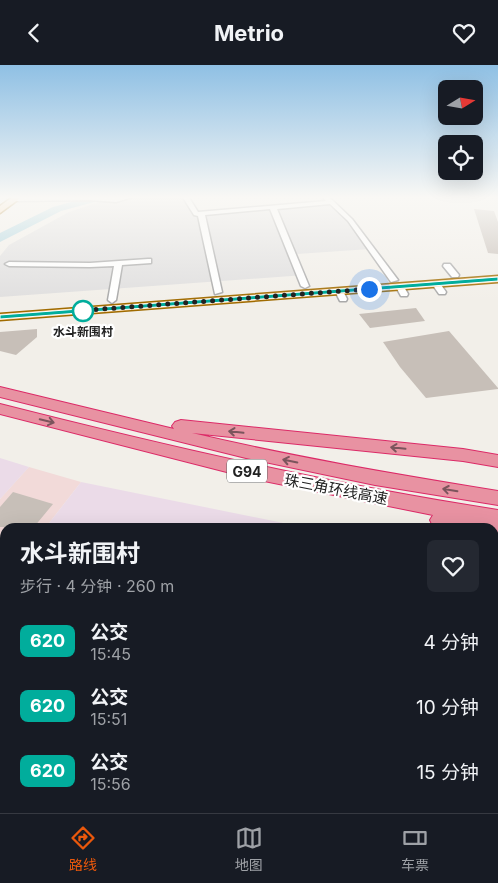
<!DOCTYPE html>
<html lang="zh">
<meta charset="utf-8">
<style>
:root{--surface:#171b24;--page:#242831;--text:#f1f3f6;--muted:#9ea1a6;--line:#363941;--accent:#ea580c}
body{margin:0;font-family:Inter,"Noto Sans SC",sans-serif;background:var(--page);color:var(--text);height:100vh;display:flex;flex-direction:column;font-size:19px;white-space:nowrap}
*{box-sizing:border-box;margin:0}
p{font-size:16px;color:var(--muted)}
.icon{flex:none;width:28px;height:28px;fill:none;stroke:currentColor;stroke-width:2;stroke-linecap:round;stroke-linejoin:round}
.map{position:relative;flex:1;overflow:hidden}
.panel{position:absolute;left:0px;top:458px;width:499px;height:291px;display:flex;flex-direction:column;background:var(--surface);border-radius:15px 15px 0 0;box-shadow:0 5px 20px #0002}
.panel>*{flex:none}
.badge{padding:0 10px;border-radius:8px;font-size:18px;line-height:32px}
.needle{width:32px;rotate:79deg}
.fabs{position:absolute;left:438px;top:15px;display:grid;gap:10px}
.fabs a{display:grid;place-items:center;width:45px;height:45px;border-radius:8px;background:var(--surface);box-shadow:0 5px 20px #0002;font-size:25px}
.you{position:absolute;width:25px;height:25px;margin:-12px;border:4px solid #fff;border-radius:50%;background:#1a73e8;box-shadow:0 0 0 8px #1a73e833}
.map>.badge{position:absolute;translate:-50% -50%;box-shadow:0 0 0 2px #fff}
.round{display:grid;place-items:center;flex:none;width:52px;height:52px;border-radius:8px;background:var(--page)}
.summary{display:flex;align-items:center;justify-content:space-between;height:85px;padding:0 20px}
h1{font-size:24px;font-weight:700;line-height:38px}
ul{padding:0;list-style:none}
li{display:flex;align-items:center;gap:15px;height:65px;padding:0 20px}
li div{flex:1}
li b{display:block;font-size:19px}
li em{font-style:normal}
li .badge{min-width:55px;font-weight:700;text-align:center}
header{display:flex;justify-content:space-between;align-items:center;height:65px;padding:0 20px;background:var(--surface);font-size:22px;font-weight:700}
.tabs{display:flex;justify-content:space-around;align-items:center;height:70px;border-top:1px solid var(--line);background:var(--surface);font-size:14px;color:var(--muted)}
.tabs a{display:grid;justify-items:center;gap:2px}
.tabs .current{color:var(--accent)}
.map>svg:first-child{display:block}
</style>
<header><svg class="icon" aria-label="back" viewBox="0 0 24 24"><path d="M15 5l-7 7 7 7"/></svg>Metrio<svg class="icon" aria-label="heart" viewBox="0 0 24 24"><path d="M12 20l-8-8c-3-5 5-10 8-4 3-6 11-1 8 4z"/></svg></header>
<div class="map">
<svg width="498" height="748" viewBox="0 0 498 748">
<rect width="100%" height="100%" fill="#f2efe9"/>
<!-- residential -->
<path fill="#e0dfdf" d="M129,131h50l19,19 129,-11 17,13 26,32 -73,5 8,21 -305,22v-41l9,-11 60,-33 36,-12z"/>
<!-- commercial -->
<path fill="#f2dad9" d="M29,402l52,15 -35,45h-41v53l-5,7v-88z"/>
<!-- industrial -->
<g fill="#ebdbe8">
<path d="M0,393l29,9 -29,32z"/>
<path d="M81,417l222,45h-257z"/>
<path d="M494,502h4v246h-498v-226l5,-7v229h489z"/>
</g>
<!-- grass -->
<path fill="#cdebb0" d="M498,210v1l-498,38z"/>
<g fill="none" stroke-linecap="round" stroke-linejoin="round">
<!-- river -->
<path fill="#aad3df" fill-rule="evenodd" d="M93,131h17l-1,2 -48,13 -61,31v-9l53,-26z"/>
</g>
<!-- building -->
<g fill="#c7bfb8">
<path d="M474,144l20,2 4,11v32l-10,-1z"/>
<path d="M416,243l9,13 -55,7 -11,-14z"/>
<path d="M37,264v8l-21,18 -16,-4v-19z"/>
<path d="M449,266l49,57v1l-72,9 -26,-31 -17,-25z"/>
<path d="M13,427l40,12 -19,23h-34v-20z"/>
</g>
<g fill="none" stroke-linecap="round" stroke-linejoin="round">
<!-- minor casing -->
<g stroke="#a9a9a9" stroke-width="3">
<g id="minor">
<path d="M89,131l27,2 20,-2 -20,6 -27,-2 -74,1 -3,-2 3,-2z"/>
<path d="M182,131h6l10,16 128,-11 -3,-4 5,-1 24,23 46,61 -7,2 -43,-61 -18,-17 -53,5 32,77 -4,2 -4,-2 -31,-77 -65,6 17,77 -7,2 -17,-78 -4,-1z"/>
<path d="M148,194h3v4l-29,2 -6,35 -4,3 -4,-3 6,-34 -24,1 -81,-1 -4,-2 4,-2 81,1z"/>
<path d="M444,199h6l9,11 -1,2h-6l-9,-11z"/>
<path d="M433,217h6l7,10 -1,2h-6l-7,-10z"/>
<path d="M397,220h6l5,9 -1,2h-6l-5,-9z"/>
<path d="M336,224h6l5,10 -1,2h-6l-5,-10z"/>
</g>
</g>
<!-- major casing -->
<g stroke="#a06b00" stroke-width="3">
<g id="major">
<path d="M14,131h9l-23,17v-7z"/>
<path d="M498,211v6l-498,38v-6z"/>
</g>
</g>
<!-- highway casing -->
<g stroke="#dc2a67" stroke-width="2">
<g id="highway">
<path d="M0,322l174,42 -2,-3 3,-4 6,-2 282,29 35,6v12l-35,-6 -271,-28c101,24 203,41 306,58v14l-123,-20 -129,-27 -246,-61z"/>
<path d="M0,339c165,42 330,80 498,106v29h-4v-12h-55l-6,-1 -3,-6 3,-5 -179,-36 -254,-65z"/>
</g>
</g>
<!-- minor -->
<use href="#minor" fill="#fff" fill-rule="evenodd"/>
<!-- major -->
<use href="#major" fill="#fcd6a4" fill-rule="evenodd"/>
<!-- highway -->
<use href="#highway" fill="#e892a2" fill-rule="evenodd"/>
</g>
<!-- one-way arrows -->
<defs><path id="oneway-shaft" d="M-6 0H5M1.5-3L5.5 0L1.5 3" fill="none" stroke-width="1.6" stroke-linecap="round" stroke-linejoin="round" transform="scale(1.25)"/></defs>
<g stroke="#7b545c">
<use href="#oneway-shaft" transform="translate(47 356) rotate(14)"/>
<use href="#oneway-shaft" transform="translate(236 367) rotate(-174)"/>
<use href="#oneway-shaft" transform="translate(398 383) rotate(-174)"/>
<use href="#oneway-shaft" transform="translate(290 396) rotate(-168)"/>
<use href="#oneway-shaft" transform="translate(450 425) rotate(-171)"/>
</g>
<!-- sky -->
<linearGradient id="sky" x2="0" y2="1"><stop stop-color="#8fc0e4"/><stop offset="0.56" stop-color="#f9f8f5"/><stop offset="1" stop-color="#f9f8f5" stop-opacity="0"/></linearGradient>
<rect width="498" height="236" fill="url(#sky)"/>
<!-- line -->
<path fill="#01ad9c" stroke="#fff" d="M498,212v4l-498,38v-4z"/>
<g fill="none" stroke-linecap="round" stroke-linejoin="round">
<!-- walk -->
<path stroke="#222" stroke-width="5" stroke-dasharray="0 9" d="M83,246h-7l293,-22"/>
</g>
<!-- markers -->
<circle fill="#fff" stroke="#01ad9c" stroke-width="2.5" cx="83" cy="246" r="10"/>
<g text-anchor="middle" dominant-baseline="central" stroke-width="4.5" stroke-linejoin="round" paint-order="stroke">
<!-- far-stop labels -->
<g font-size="12" font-weight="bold" fill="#222" stroke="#fff">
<text x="83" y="266">水斗新围村</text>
</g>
<!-- shield labels -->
<rect fill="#fff" stroke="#646464" stroke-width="1" x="227" y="394.5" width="40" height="23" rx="4"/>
<g font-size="14" font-weight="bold" fill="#222">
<text x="247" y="406">G94</text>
</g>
<!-- street labels -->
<g font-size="15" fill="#222" stroke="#fff">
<text transform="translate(336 424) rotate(11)">珠三角环线高速</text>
</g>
</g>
</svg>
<div class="fabs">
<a><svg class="needle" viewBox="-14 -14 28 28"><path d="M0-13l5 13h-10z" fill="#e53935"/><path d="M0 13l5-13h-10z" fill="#9ea1a6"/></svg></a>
<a><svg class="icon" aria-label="locate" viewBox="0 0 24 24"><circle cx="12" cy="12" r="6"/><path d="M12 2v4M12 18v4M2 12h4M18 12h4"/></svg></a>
</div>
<div class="you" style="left:369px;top:224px"></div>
<section class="panel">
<div class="summary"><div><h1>水斗新围村</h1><p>步行 · 4 分钟 · 260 m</p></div><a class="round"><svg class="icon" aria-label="heart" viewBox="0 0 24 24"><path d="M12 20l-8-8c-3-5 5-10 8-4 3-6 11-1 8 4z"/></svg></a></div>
<ul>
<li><span class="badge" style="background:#01ad9c;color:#fff">620</span><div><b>公交</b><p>15:45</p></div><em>4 分钟</em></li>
<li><span class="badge" style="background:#01ad9c;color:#fff">620</span><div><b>公交</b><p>15:51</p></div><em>10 分钟</em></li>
<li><span class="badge" style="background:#01ad9c;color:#fff">620</span><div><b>公交</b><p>15:56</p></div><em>15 分钟</em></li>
</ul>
</section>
</div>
<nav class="tabs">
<a class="current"><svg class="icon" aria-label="directions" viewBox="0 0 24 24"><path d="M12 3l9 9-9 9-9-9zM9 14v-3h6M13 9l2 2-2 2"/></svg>路线</a>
<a><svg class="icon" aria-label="map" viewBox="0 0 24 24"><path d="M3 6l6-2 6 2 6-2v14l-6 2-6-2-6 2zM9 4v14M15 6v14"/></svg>地图</a>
<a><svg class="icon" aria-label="tickets" viewBox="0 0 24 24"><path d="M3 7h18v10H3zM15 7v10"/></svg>车票</a>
</nav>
